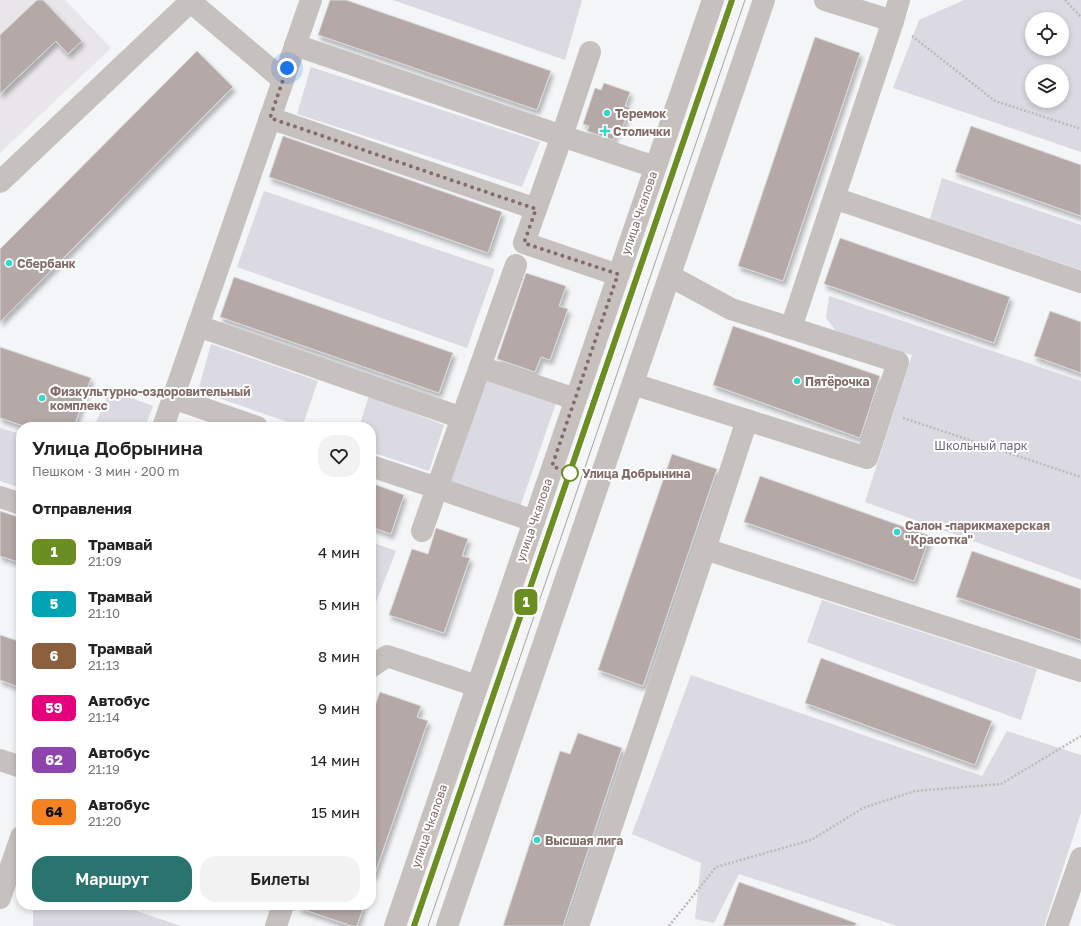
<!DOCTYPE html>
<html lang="ru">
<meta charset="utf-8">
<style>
:root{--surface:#fff;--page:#f2f2f2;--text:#222;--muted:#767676;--accent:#2a736e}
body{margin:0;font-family:"Golos Text",sans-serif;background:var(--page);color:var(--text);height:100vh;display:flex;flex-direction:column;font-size:15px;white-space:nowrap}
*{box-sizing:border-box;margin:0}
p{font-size:13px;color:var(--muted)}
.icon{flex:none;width:22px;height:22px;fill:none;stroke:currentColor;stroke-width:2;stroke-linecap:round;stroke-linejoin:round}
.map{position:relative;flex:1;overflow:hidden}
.details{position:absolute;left:16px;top:422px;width:360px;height:488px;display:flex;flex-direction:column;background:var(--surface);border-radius:16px;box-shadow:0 2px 6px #0003}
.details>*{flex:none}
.badge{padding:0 8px;border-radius:6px;font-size:14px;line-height:26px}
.controls{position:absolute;left:1025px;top:12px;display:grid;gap:8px}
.controls a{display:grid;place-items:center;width:44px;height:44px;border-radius:50%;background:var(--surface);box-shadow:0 2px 6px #0003;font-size:20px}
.you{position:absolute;width:20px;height:20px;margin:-10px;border:3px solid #fff;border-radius:50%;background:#1a73e8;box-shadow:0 0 0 6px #1a73e833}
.map>.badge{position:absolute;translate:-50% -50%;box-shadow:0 0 0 2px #fff}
h2{padding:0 16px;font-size:15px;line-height:36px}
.round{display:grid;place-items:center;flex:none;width:42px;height:42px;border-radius:16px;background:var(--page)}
.headline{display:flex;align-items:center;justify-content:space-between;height:68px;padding:0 16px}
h1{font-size:19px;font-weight:600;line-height:30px}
.action{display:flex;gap:8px;margin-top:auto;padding:8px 16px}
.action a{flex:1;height:46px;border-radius:16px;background:var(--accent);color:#fff;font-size:16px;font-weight:600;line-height:46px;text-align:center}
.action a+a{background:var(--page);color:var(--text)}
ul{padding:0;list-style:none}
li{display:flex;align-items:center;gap:12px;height:52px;padding:0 16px}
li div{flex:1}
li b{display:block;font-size:15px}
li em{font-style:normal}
li .badge{min-width:44px;font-weight:700;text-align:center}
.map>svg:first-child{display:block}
</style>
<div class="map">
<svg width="1081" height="926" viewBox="0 0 1081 926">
<defs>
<filter id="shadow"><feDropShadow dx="2.5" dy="4.5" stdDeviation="2" flood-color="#0004"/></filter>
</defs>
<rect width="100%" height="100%" fill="#f4f5f7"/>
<!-- built -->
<path fill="#e8e6e8" d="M0,0h65l46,48 -111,105z"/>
<!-- green -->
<g fill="#dbd9e1" fill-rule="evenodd">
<path d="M393,0h189l-17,60z"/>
<path d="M964,0h117v152l-188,-64 26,-68zM1032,19h30v30h-30zM1032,71h30v30h-30z"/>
<path d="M311,67l229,75 -18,45 -225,-73z"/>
<path d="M942,178l139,47v45l-151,-51z"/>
<path d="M264,191l231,78 -28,79 -230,-81z"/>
<path d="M829,296l252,85v199l-216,-78 47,-147 -76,-24 -10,-13z"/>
<path d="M211,344l107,37 -16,46 -104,-36z"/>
<path d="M483,378l73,25 -37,107 -74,-25z"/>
<path d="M110,390l43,16 -8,21h-51z"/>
<path d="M369,396l75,29 -15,46 -58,-19v-25h-12z"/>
<path d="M0,428l21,6v54l-21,-7z"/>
<path d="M371,542l25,9 -25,64z"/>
<path d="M822,600l215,69 -16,51 -214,-78z"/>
<path d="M691,675l291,101 25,-45 74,24v58l-37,113h-147l-158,-52 -25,49 -19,-4 6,-56 -69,-29z"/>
<path d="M35,905h84l62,21h-148v-15z"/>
</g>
<!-- building -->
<g fill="#b5a9a8" stroke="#d7d7d9" filter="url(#shadow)">
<path d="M37,0h6l39,41 -14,13 -12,-13 -56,53v-59z"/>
<path d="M330,0h16l205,71 -14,39 -219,-75z"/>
<path d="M815,37l45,16 -77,228 -45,-15z"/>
<path d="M197,51l36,36 -233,235v-73z"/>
<path d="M604,83l26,9 -5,14 5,1 -9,24 -4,-1 -4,10 -26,-9 2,-5 -6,-2 12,-36 6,2z"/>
<path d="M971,126l110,39v51l-126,-44z"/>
<path d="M283,136l219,76 -14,41 -219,-76z"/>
<path d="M840,238l170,59 -16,46 -170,-59z"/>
<path d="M526,273l40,13 -7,20 9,3 -18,51 -9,-3 -6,15 -38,-13z"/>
<path d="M234,277l219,76 -14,40 -219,-76z"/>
<path d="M1050,311l31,11v51l-47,-17z"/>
<path d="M733,326l147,50 -20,62 -147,-53z"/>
<path d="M0,347l91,31 -17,49h-47l-27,-9z"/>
<path d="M672,454l45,15 -74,217 -45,-16z"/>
<path d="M760,476l170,60 -16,45 -170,-59z"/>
<path d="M371,483l33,12 -13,39 -20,-7z"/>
<path d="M0,511l21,7v45l-21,-7z"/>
<path d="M436,528l32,11 -6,17 8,2 -26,75 -55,-18 23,-66 16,5z"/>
<path d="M972,551l109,38v51l-125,-43z"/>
<path d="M0,635l21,7v46l-21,-8z"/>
<path d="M821,658l171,63 -17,44 -170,-62z"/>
<path d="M380,692l41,14 -4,11 11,4 -54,155 -3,-1v-158z"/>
<path d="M578,733l44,15 -59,178h-60l57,-175 10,3z"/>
<path d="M739,882l117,41 -1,3h-132z"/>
<path d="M300,905h64l-7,21h-5l-53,-18z"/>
</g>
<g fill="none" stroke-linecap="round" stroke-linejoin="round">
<!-- path -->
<g stroke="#bebab9" stroke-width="2.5" stroke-dasharray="2 2" stroke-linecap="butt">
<path d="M1065,0l16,17"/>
<path d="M912,36l83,65 86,28"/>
<path d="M903,418l178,59"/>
<path d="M669,926l47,-59 95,-27 52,-32 52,-17 86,-7 80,-48"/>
</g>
<!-- minor -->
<g stroke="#c6c0be" stroke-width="22">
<path d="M825,0l68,21 -59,177"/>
<path d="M191,2l92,78"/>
<path d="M893,21l6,-21"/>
<path d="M295,45l267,91 28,-84"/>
<path d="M270,118l266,91"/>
<path d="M0,182l192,-182"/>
<path d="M516,265l-36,102 95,32"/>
<path d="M618,275l-94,-32 38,-107 93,31"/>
<path d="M198,326l264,92"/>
<path d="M791,328l43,-130 247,84"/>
<path d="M480,367l-43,121 97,33"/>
<path d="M633,384l234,74 31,-96 -167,-53 -61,-33"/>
<path d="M173,398l84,29"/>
<path d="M163,427l148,-427"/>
<path d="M371,466l66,22 -15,43"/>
<path d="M0,497l21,7"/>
<path d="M705,549l42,-129"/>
<path d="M371,667l16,-11 90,30"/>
<path d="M0,760l21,7"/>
<path d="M0,898l21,-61"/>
<path d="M276,926l7,-21"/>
<path d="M395,926l318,-926"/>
<path d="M447,926l317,-926"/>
<path d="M578,926l127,-377 376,122"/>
<path d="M1057,926l24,-68"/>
</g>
<!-- tram -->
<g stroke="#aca2a0" stroke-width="1">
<path d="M414,926l318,-926"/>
<path d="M428,926l317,-926"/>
</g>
</g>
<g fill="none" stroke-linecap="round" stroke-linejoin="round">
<!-- line casing -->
<g stroke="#fff" stroke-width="9">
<path id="line" d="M414,926l318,-926"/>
</g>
<!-- line -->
<use href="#line" stroke="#6b8e23" stroke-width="6"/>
<!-- walk -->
<path stroke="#836c68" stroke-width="4" stroke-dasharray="0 7.2" d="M287,68l-17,50 266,91 -12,34 94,31 -66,192 18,7"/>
</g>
<!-- markers -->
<g fill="#34d7cc" stroke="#fff" stroke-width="1.5">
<circle cx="607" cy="113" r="4"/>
<path d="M603 125h4v4h4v4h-4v4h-4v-4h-4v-4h4z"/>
<circle cx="9" cy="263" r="4"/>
<circle cx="797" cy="381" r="4"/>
<circle cx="42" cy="398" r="4"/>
<circle cx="897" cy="532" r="4"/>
<circle cx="537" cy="840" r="4"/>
</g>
<circle fill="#fff" stroke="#6b8e23" stroke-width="2" cx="570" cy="473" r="8"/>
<g text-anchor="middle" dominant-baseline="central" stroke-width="4" stroke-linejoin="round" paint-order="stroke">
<!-- poi labels -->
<g font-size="12" font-weight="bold" fill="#836c68" stroke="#fff" text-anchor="start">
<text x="615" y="113">Теремок</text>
<text x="613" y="131">Столички</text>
<text x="17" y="263">Сбербанк</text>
<text x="805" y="381">Пятёрочка</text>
<text x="50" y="391">Физкультурно-оздоровительный<tspan x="50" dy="14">комплекс</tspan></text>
<text x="905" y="525">Салон -парикмахерская<tspan x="905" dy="14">"Красотка"</tspan></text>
<text x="545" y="840">Высшая лига</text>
</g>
<!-- street labels -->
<g font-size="12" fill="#836c68" stroke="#fff">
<text transform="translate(639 213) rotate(-71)">улица Чкалова</text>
<text transform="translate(534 520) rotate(-71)">улица Чкалова</text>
<text transform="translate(429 826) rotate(-71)">улица Чкалова</text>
</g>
<!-- park labels -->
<g font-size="12" fill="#71677b" stroke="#fff">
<text x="981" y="445">Школьный парк</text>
</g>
<!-- stop labels -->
<g font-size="12" font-weight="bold" fill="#836c68" stroke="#fff" text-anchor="start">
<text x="582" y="473">Улица Добрынина</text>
</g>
</g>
</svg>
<div class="controls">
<a><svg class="icon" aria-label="locate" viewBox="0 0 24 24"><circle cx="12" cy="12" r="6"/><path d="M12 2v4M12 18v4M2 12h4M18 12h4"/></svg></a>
<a><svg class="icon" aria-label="layers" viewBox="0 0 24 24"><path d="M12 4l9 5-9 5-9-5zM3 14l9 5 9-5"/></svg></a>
</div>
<div class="you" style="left:287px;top:68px"></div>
<b class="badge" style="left:526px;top:602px;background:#6b8e23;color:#fff">1</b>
<section class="details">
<div class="headline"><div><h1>Улица Добрынина</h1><p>Пешком · 3 мин · 200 m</p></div><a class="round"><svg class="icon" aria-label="heart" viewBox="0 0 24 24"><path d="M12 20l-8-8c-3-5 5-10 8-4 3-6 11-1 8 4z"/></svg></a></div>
<h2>Отправления</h2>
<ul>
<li><span class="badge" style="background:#6b8e23;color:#fff">1</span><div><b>Трамвай</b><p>21:09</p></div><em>4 мин</em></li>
<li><span class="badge" style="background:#00a3b4;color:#fff">5</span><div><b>Трамвай</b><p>21:10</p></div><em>5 мин</em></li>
<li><span class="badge" style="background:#8b5e3c;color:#fff">6</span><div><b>Трамвай</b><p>21:13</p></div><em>8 мин</em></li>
<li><span class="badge" style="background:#e6007e;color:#fff">59</span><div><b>Автобус</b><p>21:14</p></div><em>9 мин</em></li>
<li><span class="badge" style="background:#8e44ad;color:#fff">62</span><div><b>Автобус</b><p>21:19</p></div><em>14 мин</em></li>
<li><span class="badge" style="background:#f58220;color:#111">64</span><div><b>Автобус</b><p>21:20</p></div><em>15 мин</em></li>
</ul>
<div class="action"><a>Маршрут</a><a>Билеты</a></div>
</section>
</div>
